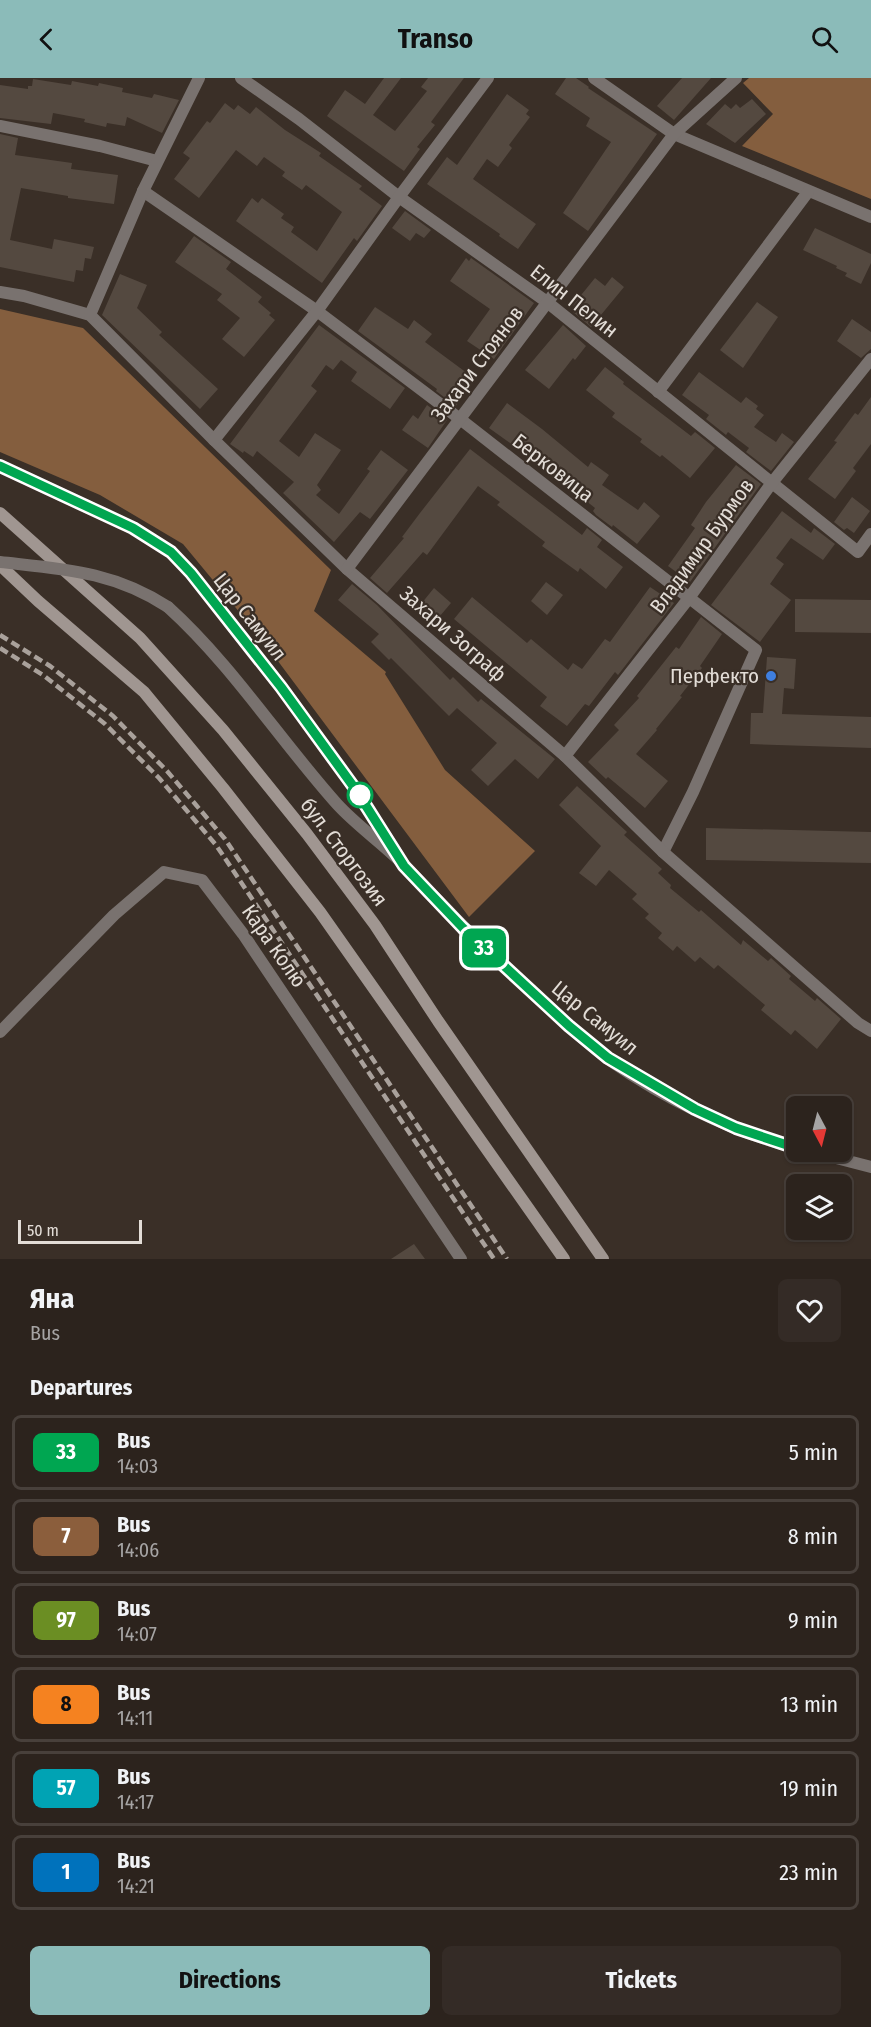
<!DOCTYPE html>
<meta charset="utf-8">
<style>
:root{--surface:#2c231d;--page:#342b26;--text:#f1f3f6;--muted:#a6a4a4;--line:#48403b;--accent:#8bbbb9}
body{margin:0;font-family:"Fira Sans Condensed",sans-serif;background:var(--page);color:var(--text);height:100vh;display:flex;flex-direction:column;font-size:22px;white-space:nowrap}
*{box-sizing:border-box;margin:0}
p{font-size:20px;color:var(--muted)}
.icon{flex:none;width:33px;height:33px;fill:none;stroke:currentColor;stroke-width:2;stroke-linecap:round;stroke-linejoin:round}
.map{position:relative;height:1181px;overflow:hidden}
.panel{display:flex;flex-direction:column;background:var(--surface);flex:1}
.panel>*{flex:none}
.badge{padding:0 12px;border-radius:9px;font-size:21px;line-height:39px}
.needle{width:39px;rotate:173deg}
.fabs{position:absolute;left:786px;top:1018px;display:grid;gap:12px}
.fabs a{display:grid;place-items:center;width:66px;height:66px;border-radius:9px;background:var(--surface);box-shadow:0 2px 4px #0004,0 0 0 2px var(--line);font-size:30px}
.scale{position:absolute;left:18px;bottom:15px;width:124px;box-sizing:border-box;padding-left:6px;border:3px solid #e3ddd7;border-top:0;font-size:16px;line-height:21px;white-space:nowrap;color:#e3ddd7;-webkit-text-stroke:4px #3a2f27;paint-order:stroke}
.map>.badge{position:absolute;translate:-50% -50%;box-shadow:0 0 0 3px #fff}
h2{padding:0 30px;font-size:22px;line-height:54px}
.round{display:grid;place-items:center;flex:none;width:63px;height:63px;border-radius:9px;background:var(--page)}
.headline{display:flex;align-items:center;justify-content:space-between;height:102px;padding:0 30px}
h1{font-size:28px;font-weight:700;line-height:45px}
.button{display:flex;gap:12px;margin-top:auto;padding:12px 30px}
.button a{flex:1;height:69px;border-radius:9px;background:var(--accent);color:#111;font-size:24px;font-weight:700;line-height:69px;text-align:center}
.button a+a{background:var(--page);color:var(--text)}
ul{padding:0;list-style:none}
li{display:flex;align-items:center;gap:18px;height:75px;margin:0 12px 9px;padding:0 18px;border:3px solid var(--line);border-radius:9px}
li div{flex:1}
li b{display:block;font-size:22px}
li em{font-style:normal}
li .badge{min-width:66px;font-weight:700;text-align:center}
header{display:flex;justify-content:space-between;align-items:center;height:78px;padding:0 30px;background:var(--accent);color:#111;font-size:27px;font-weight:700}
.map>svg:first-child{display:block}
</style>
<header><svg class="icon" aria-label="back" viewBox="0 0 24 24"><path d="M15 5l-7 7 7 7"/></svg>Transo<svg class="icon" aria-label="search" viewBox="0 0 24 24"><circle cx="10" cy="10" r="6"/><path d="M15 15l6 6"/></svg></header>
<div class="map">
<svg width="871" height="1181" viewBox="0 0 871 1181">
<rect width="100%" height="100%" fill="#3a2f27"/>
<!-- forest -->
<g fill="#845e3e">
<path d="M749,0h122v121l-129,-53 31,-32 -30,-31z"/>
<path d="M0,231l83,19 248,242 -17,41 72,61 -1,2 60,96 90,81 -66,66 -209,-280 -77,-93 -83,-49 -100,-43z"/>
</g>
<!-- building -->
<g fill="#544940">
<path d="M384,0h17l-28,37 22,16 32,-40 -6,-4 7,-9h36l-33,44 4,3 -18,22 3,2 -16,22 -77,-55 18,-26 20,14z"/>
<path d="M566,0h10l13,9 -1,1 69,46 -69,97 -25,-18 48,-71 -25,-16 4,-8 -35,-24z"/>
<path d="M682,0h29l-37,42 -17,-14z"/>
<path d="M33,1l38,6 1,-4 26,5 1,-3 24,5 -1,4 30,6 2,-4 25,6 -17,33 -35,-16 -2,9 -18,-3 -1,4 -22,-5 1,-3 -32,-6 -2,11 -51,-6v-33l28,4v-3h4z"/>
<path d="M507,16l22,16 -3,4 4,3 -21,28 3,3 -14,19 -11,-8 -14,20 63,45 -18,25 -19,-13 1,-2 -73,-50 20,-27 10,8z"/>
<path d="M752,21l14,15 -31,29 -29,-19 19,-20 6,5 5,-5 4,4z"/>
<path d="M225,25l9,7 4,-5 12,9 6,-7 29,23 36,23 -2,3 43,30 -3,3 23,17 -25,35 -3,-3 -32,45 -86,-62 16,-23 6,5 4,-5 22,16 -3,4 13,9 -3,5 26,19 25,-39 -36,-27 -4,5 -20,-14 3,-4 -21,-15 -7,9 -21,-16 -37,48 -25,-19 16,-21 -7,-5 24,-32 3,2z"/>
<path d="M0,56l18,4 -3,17 57,8 -1,6 47,6 -4,29 -46,-6v-2l-47,-8 -11,52 42,9 2,-10 40,8 -3,12 -6,-1 -2,13 -7,-1 -2,12 -74,-15z"/>
<path d="M405,133l26,19 -7,8 -8,-5 -6,8 -18,-13z"/>
<path d="M815,150l56,26v9l-10,21 -16,-8 2,-3 -11,-5 1,-2 -34,-16z"/>
<path d="M194,158l37,26 -5,7 36,28 -4,5 13,11 -2,2 6,5 -31,37 -22,-18 18,-21 -23,-18 5,-6 -47,-32z"/>
<path d="M466,180l3,3 2,-3 63,45 -40,56 -27,-18 23,-32 -40,-28z"/>
<path d="M120,196l27,11 -10,23 25,24 -3,3 59,54 -18,20 -98,-94z"/>
<path d="M612,199l12,10 -33,40 -18,-15 3,-4 -3,-3 22,-27 10,8z"/>
<path d="M757,224l21,15 -35,51 -23,-18z"/>
<path d="M375,229l33,22 6,-9 18,14 -7,8 50,37 -19,27 -20,-15 1,-2 -79,-58z"/>
<path d="M852,241l19,13v17l-10,9 -24,-17z"/>
<path d="M319,247l86,63 -15,21 -39,-28 6,-9 -16,-12 -8,10 -7,-5 -15,21 6,5 -38,50 20,16 16,-24 26,17 -24,35 4,5 -5,5 23,19 31,-43 -3,-2 14,-19 27,20 -38,49 -10,-7 -26,30 -51,-49 11,-11 -37,-31 -4,6 -9,-6 -1,2 -13,-9z"/>
<path d="M563,247l23,21 -11,14 -2,-2 -24,31 -24,-19z"/>
<path d="M605,289l19,15 -1,2 68,52 4,-4 20,16 -25,30 -28,-23 -2,2 -20,-15 2,-3 -30,-22 3,-4 -29,-23z"/>
<path d="M699,294l42,31 5,-6 12,9 -2,3 8,6 -10,12 22,15 6,-9 12,9 -23,29 -25,-19 3,-4 -21,-16 -2,3 -20,-16 3,-4 -27,-20z"/>
<path d="M871,319v47l-18,24 3,3 -21,28 -27,-20 29,-37 -3,-1 21,-28 3,2z"/>
<path d="M507,325l35,26 46,38 3,-5 18,13 -7,10 36,25 6,-8 16,14 -23,28 -24,-19 -1,2 -16,-12 -3,-4 2,-3 -70,-56 -1,1 -35,-25z"/>
<path d="M427,327l20,15 -19,28 -26,-18 11,-15 5,4z"/>
<path d="M470,371l112,86 5,-7 15,12 -5,7 26,20 -17,22 -26,-21 -2,4 -36,-26 3,-4 -48,-37 3,-3 -22,-16 -51,69 -4,-3 -36,41 -17,-15 34,-40 -2,-1 18,-24z"/>
<path d="M736,387l25,19 -71,98 -22,-16 27,-38 -4,-3 15,-23z"/>
<path d="M852,419l18,14 -16,22 -7,-5 -3,2 -10,-8z"/>
<path d="M782,433l29,22 3,-5 21,16 -12,16 -32,-22 -15,20 8,6 -14,20 21,16 -31,42 -49,-37z"/>
<path d="M546,504l17,13 -16,20 -16,-14z"/>
<path d="M352,506l25,21 73,75 3,-3 25,25 3,-3 74,60 -17,20 -23,-20 -27,27 -17,-16 26,-27 -40,-35 -8,8 -58,-58 -2,2 -18,-18 8,-8 -41,-34z"/>
<path d="M650,509l24,16 -56,72 -3,-3 -26,34 -4,-2 -18,22 -27,-20 7,-9 -93,-78 18,-22 55,46 4,-4 37,31 5,-7 9,6 23,-30 5,3z"/>
<path d="M434,510l17,15 -17,20 -17,-14z"/>
<path d="M795,521l76,1v33l-76,-1z"/>
<path d="M701,539l21,17 -22,32 2,2 -22,28 2,1 -26,32 1,1 -21,24 32,27 -23,27 -37,-31 -2,2 -18,-17 31,-32 -5,-5 25,-27 -2,-2 39,-49 3,2z"/>
<path d="M767,579l29,2 -2,30 -10,-1 -2,26 89,3v31l-121,-4 1,-31h12z"/>
<path d="M577,708l50,46 -3,3 38,34 -4,4 13,12 -1,3 29,24 2,-2 40,35 2,-5 25,21 3,-3 20,18 -2,3 26,22 2,-3 24,21 -24,30 -22,-19 -4,5 -30,-25 4,-5 -47,-40 -4,4 -14,-12 -5,5 -18,-16 -4,5 -15,-13 4,-5 -17,-15 4,-4 -17,-15 5,-5 -28,-24 -13,16 -17,-13 22,-27 -42,-41z"/>
<path d="M706,750l165,4v31l-165,-3z"/>
<path d="M414,1166l11,15h-34z"/>
</g>
<g fill="none" stroke-linecap="round" stroke-linejoin="round">
<!-- minor -->
<g stroke="#79726f" stroke-width="12">
<path d="M241,0l58,41 100,78 148,105 311,250 13,-18"/>
<path d="M594,0l80,56 197,83"/>
<path d="M0,48l100,20 57,15"/>
<path d="M143,113l174,120 143,108 296,231 -63,142 -30,60"/>
<path d="M0,214l24,4 66,19 124,125 133,129 218,187 98,96 195,171 13,8"/>
<path d="M90,237l53,-124 56,-113"/>
<path d="M658,314l150,-200"/>
<path d="M214,362l103,-129 82,-114 89,-119"/>
<path d="M347,491l327,-435 62,-56"/>
<path d="M565,678l124,-158 82,-114 100,-125"/>
<path d="M0,954l114,-117 50,-43 38,8 41,54 218,325"/>
</g>
<!-- tertiary -->
<g stroke="#79726f" stroke-width="12">
<path d="M0,388l133,62 38,24 20,21 90,114 75,103 40,62"/>
<path d="M168,529c64,58 111,132 169,197 21,23 48,41 70,64 44,47 88,91 136,134 21,19 42,40 65,57 56,39 122,72 188,89"/>
<path d="M813,1074l58,15"/>
</g>
<!-- secondary -->
<g stroke="#a09691" stroke-width="12">
<path d="M0,435l140,125 83,92 84,104 68,91 63,96 165,238"/>
<path d="M0,487l38,36 106,91 79,96 97,124 244,347"/>
</g>
<!-- rail -->
<g stroke="#a9a19b" stroke-width="4.5" stroke-dasharray="9 4.5" stroke-linecap="butt">
<path d="M0,557l50,31 63,50 54,55 58,68 282,420"/>
<path d="M0,570l43,27 62,49 54,54 57,67 278,414"/>
</g>
<!-- tertiary-bridge -->
<path stroke="#79726f" stroke-width="12" d="M0,484c63,7 113,9 168,45"/>
</g>
<g fill="none" stroke-linecap="round" stroke-linejoin="round">
<!-- line casing -->
<g stroke="#fff" stroke-width="14">
<path id="line" d="M0,388l133,62 38,24 20,21 90,114 75,103 48,76 59,62 106,98 39,32 87,51 41,19 60,20"/>
</g>
<!-- line -->
<use href="#line" stroke="#00a651" stroke-width="9"/>
</g>
<!-- markers -->
<circle fill="#3f7fe0" stroke="#3a2f27" stroke-width="2" cx="771" cy="598" r="6"/>
<circle fill="#fff" stroke="#00a651" stroke-width="3" cx="360" cy="717" r="12"/>
<g text-anchor="middle" dominant-baseline="central" stroke-width="4.5" stroke-linejoin="round" paint-order="stroke">
<!-- street labels -->
<g font-size="21" fill="#e3ddd7" stroke="#3a2f27">
<text transform="translate(574 223) rotate(38)">Елин Пелин</text>
<text transform="translate(477 286) rotate(-53)">Захари Стоянов</text>
<text transform="translate(553 390) rotate(38)">Берковица</text>
<text transform="translate(702 468) rotate(-54)">Владимир Бурмов</text>
<text transform="translate(250 539) rotate(52)">Цар Самуил</text>
<text transform="translate(453 556) rotate(41)">Захари Зограф</text>
<text transform="translate(344 774) rotate(53)">бул. Сторгозия</text>
<text transform="translate(274 868) rotate(55)">Кара Колю</text>
<text transform="translate(595 940) rotate(39)">Цар Самуил</text>
</g>
<!-- poi labels -->
<g font-size="21" fill="#e3ddd7" stroke="#3a2f27" text-anchor="end">
<text x="759" y="598">Перфекто</text>
</g>
</g>
</svg>
<div class="fabs">
<a><svg class="needle" viewBox="-14 -14 28 28"><path d="M0-13l5 13h-10z" fill="#e53935"/><path d="M0 13l5-13h-10z" fill="#a6a4a4"/></svg></a>
<a><svg class="icon" aria-label="layers" viewBox="0 0 24 24"><path d="M12 4l9 5-9 5-9-5zM3 14l9 5 9-5"/></svg></a>
</div>
<div class="scale">50 m</div>
<b class="badge" style="left:484px;top:870px;background:#00a651;color:#fff">33</b>
</div>
<section class="panel">
<div class="headline"><div><h1>Яна</h1><p>Bus</p></div><a class="round"><svg class="icon" aria-label="heart" viewBox="0 0 24 24"><path d="M12 20l-8-8c-3-5 5-10 8-4 3-6 11-1 8 4z"/></svg></a></div>
<h2>Departures</h2>
<ul>
<li><span class="badge" style="background:#00a651;color:#fff">33</span><div><b>Bus</b><p>14:03</p></div><em>5 min</em></li>
<li><span class="badge" style="background:#8b5e3c;color:#fff">7</span><div><b>Bus</b><p>14:06</p></div><em>8 min</em></li>
<li><span class="badge" style="background:#6b8e23;color:#fff">97</span><div><b>Bus</b><p>14:07</p></div><em>9 min</em></li>
<li><span class="badge" style="background:#f58220;color:#111">8</span><div><b>Bus</b><p>14:11</p></div><em>13 min</em></li>
<li><span class="badge" style="background:#00a3b4;color:#fff">57</span><div><b>Bus</b><p>14:17</p></div><em>19 min</em></li>
<li><span class="badge" style="background:#0072bc;color:#fff">1</span><div><b>Bus</b><p>14:21</p></div><em>23 min</em></li>
</ul>
<div class="button"><a>Directions</a><a>Tickets</a></div>
</section>
